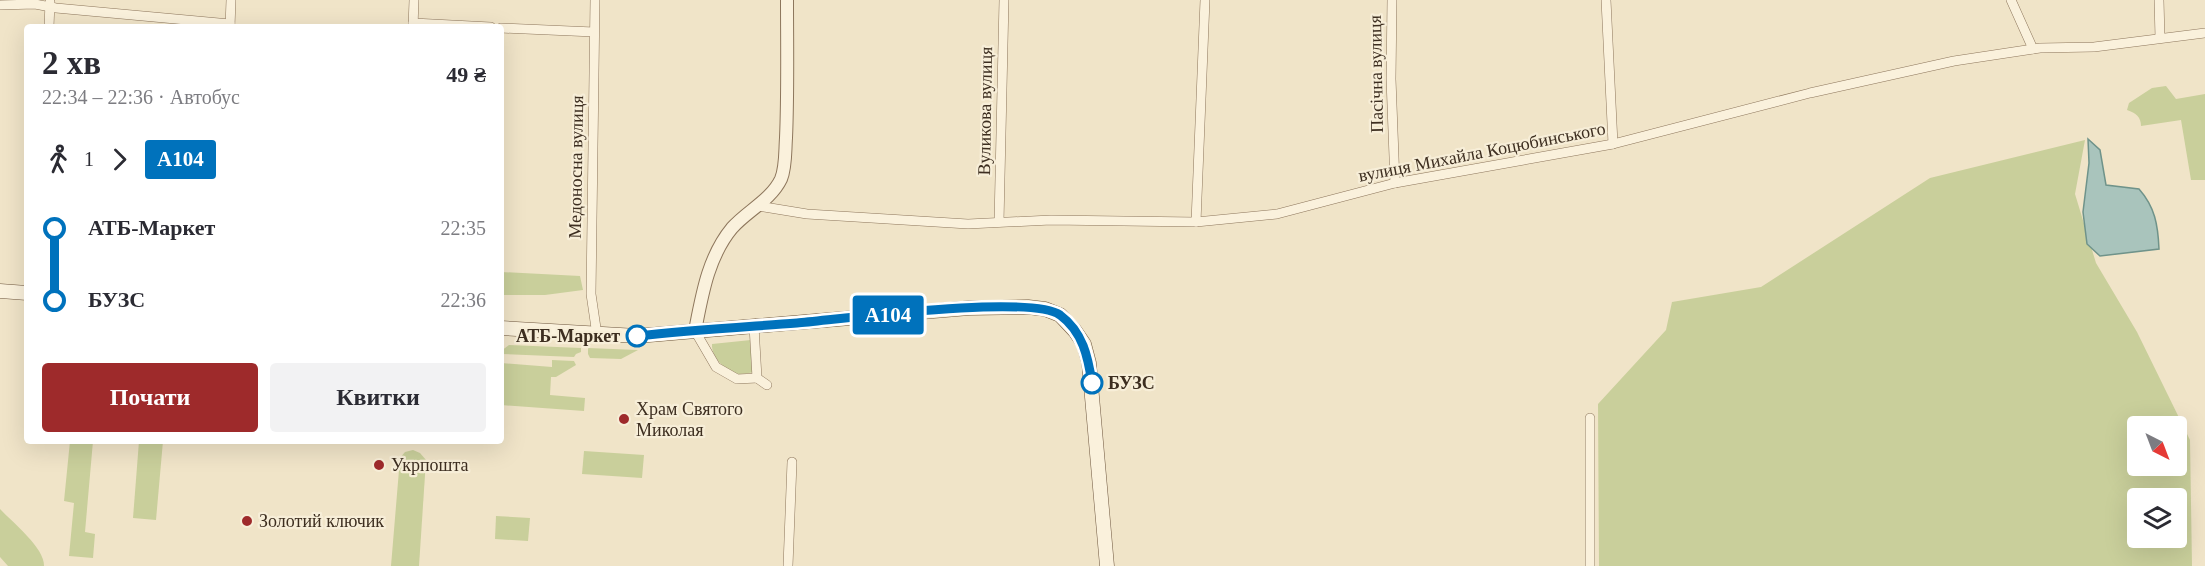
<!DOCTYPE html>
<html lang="uk">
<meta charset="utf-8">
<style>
:root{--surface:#fff;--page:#f2f2f3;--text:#2b2b33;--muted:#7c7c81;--accent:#9e2a2b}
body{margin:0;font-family:"Times New Roman",serif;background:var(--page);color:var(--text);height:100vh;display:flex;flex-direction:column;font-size:22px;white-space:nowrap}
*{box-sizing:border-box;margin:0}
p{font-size:20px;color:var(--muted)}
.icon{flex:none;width:33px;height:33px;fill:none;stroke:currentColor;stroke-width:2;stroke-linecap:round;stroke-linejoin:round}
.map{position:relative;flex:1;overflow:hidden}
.panel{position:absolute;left:24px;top:24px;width:480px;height:420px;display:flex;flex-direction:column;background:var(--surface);border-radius:6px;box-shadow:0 6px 24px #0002}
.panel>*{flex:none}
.badge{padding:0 12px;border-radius:4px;font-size:21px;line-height:39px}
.needle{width:39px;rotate:138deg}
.tools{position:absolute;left:2127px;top:416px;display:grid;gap:12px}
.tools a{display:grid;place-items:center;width:60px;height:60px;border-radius:6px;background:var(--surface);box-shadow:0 6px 24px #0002;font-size:30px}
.map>.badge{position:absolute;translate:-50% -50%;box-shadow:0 0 0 3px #fff}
.legs{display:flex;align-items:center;gap:9px;height:66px;padding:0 18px;font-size:20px}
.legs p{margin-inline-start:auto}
.overview{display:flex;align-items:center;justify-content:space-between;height:102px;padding:0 18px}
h1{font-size:33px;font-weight:600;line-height:45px}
.primary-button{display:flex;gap:12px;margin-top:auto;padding:12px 18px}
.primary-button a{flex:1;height:69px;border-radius:6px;background:var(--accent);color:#fff;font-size:24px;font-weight:600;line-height:69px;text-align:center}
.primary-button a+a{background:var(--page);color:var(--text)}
ul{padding:0 18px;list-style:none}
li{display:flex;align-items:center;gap:21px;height:72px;font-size:22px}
li i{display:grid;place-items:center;width:9px;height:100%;margin:0 8px;background:currentColor}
li i::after{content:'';width:15px;height:15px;margin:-8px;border:4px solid;border-radius:50%;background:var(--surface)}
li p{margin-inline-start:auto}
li:first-child i{background:linear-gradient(#0000 50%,currentColor 0)}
li:last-child i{background:linear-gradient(currentColor 50%,#0000 0)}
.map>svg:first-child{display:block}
</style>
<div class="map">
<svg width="2205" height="566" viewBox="0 0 2205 566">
<rect width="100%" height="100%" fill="#f0e4c8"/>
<!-- green -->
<g fill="#c9cf9b" fill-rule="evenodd">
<path d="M2166,86l10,13 29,-5v86h-14l-10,-60 -40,6c0,-9 -5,-13 -14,-16l2,-7 23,-15z"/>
<path d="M2085,140l-10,54 21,69 41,69 53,108 2,126h-593l-1,-162 68,-74 6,-28 89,-15 169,-109zM2138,426h38v39h-38zM2138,498h38v39h-38z"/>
<path d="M501,272l79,4 3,14 -38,5h-44z"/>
<path d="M751,340l3,32c-5,1 -10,2 -15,2 -13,-2 -28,-17 -27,-30z"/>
<path d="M509,345l72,3v4l-5,2 -2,3 -73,-3v-3z"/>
<path d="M588,348l50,2 -17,9 -31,-1 -2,-4z"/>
<path d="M552,360l22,1 2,4 -20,12h-5l-1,18 35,3 -1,13 -83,-6v-42l51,4z"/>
<path d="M70,441h23l-8,91 10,2 -2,24 -24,-2 5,-53 -10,-2z"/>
<path d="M139,441h24l-7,79 -23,-2z"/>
<path d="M413,450l7,3 6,7 -7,106h-28l9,-108 5,-6z"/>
<path d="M584,451l60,4 -2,23 -60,-4z"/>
<path d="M0,509c12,13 45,39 44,57h-36l-8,-9z"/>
<path d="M496,516l34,2 -2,23 -33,-2z"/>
</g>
<!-- water -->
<path fill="#a9c4bc" stroke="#6f938a" stroke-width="1.5" d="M2088,139l12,11 6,35 33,4c16,18 19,36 20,60l-59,7 -13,-12 -4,-32 6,-49z"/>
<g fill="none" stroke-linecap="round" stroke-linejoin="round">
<!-- minor casing -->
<g stroke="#8d765c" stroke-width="10">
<g id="minor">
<path d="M595,0l-4,294 6,41"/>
<path d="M1392,0l-1,79 4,104"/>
<path d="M1606,0l7,144"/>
<path d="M2011,0l22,49"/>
<path d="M2159,0l1,38"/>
<path d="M0,5l35,-1 21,4 174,16"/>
<path d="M413,23l78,4"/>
<path d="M49,27l1,-25"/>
<path d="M230,27l1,-27"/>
<path d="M413,27l1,-27"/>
<path d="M501,28l93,4"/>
<path d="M758,206l49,8 161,10 83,-4 145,2 81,-8 118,-31 218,-39 197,-51 144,-32 86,-13 54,-1 111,-14"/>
<path d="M999,222l5,-222"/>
<path d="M1196,222l9,-222"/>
<path d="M754,326l3,52 10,7"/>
<path d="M695,331l21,36 21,12 20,-1"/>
<path d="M1590,418v148"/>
<path d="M788,566l4,-104"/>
</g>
</g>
<!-- tertiary casing -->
<g stroke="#8d765c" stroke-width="14">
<path id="tertiary" d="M695,331c7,-36 13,-74 37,-103 15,-17 39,-28 49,-49 5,-12 4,-28 5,-41 2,-46 1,-92 1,-138"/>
</g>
<!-- secondary casing -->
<g stroke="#6f573f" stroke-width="15">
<g id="secondary">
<path d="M0,291l27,2"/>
<path d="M501,328l136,8 332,-28 59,-1 17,2 15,6 15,16 9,13 5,19 18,203"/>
</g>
</g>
<!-- minor -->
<use href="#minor" stroke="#faf1dc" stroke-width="9"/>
<!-- tertiary -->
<use href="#tertiary" stroke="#faf1dc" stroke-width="12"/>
<!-- secondary -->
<use href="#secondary" stroke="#faf1dc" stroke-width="14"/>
</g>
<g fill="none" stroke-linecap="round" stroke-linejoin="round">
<!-- line-1 casing -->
<g stroke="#fff" stroke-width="14">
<path id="line-1" d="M637,336c53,-6 107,-9 160,-13 45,-4 233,-29 263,-8 23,17 28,42 32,68"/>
</g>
<!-- line-1 -->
<use href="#line-1" stroke="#0072bc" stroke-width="9"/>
</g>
<!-- markers -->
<g fill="#fff" stroke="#0072bc" stroke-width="3">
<circle cx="637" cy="336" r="10"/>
<circle cx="1092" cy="383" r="10"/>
</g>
<g fill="#9e2a2b" stroke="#f7eed8" stroke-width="2">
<circle cx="624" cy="419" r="6"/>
<circle cx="379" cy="465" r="6"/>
<circle cx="247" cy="521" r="6"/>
</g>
<g text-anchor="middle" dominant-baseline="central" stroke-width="4.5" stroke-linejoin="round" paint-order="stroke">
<!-- street labels -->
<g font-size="18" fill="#3d2e20" stroke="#f7eed8">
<text transform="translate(1376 74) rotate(-91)">Пасічна вулиця</text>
<text transform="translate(985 111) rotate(-89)">Вуликова вулиця</text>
<text transform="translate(1482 152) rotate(-11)">вулиця Михайла Коцюбинського</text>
<text transform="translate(576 167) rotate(-89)">Медоносна вулиця</text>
</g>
<!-- stop labels -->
<g font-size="18" font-weight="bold" fill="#3d2e20" stroke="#f7eed8" text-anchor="end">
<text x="620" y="336">АТБ-Маркет</text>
<text x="1108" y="383" text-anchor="start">БУЗС</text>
</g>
<!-- poi labels -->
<g font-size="18" fill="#3d2e20" stroke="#f7eed8" text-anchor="start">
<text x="636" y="409">Храм Святого<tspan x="636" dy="21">Миколая</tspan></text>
<text x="391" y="465">Укрпошта</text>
<text x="259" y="521">Золотий ключик</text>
</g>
</g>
</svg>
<div class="tools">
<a><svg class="needle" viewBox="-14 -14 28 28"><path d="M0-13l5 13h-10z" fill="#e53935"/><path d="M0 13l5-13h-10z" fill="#7c7c81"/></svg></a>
<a><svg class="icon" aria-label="layers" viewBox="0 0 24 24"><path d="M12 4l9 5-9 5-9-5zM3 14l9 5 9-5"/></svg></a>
</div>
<b class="badge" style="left:888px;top:315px;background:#0072bc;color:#fff">А104</b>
<section class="panel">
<div class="overview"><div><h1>2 хв</h1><p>22:34 – 22:36 · Автобус</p></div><b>49 ₴</b></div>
<div class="legs"><svg class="icon" aria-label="walk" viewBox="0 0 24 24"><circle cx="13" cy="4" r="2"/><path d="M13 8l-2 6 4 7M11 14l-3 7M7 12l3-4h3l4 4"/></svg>1<svg class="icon" aria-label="forward" viewBox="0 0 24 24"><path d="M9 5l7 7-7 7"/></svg><b class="badge" style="background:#0072bc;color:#fff">А104</b></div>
<ul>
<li><i style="color:#0072bc"></i><b>АТБ-Маркет</b><p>22:35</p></li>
<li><i style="color:#0072bc"></i><b>БУЗС</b><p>22:36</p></li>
</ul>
<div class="primary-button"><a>Почати</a><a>Квитки</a></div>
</section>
</div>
